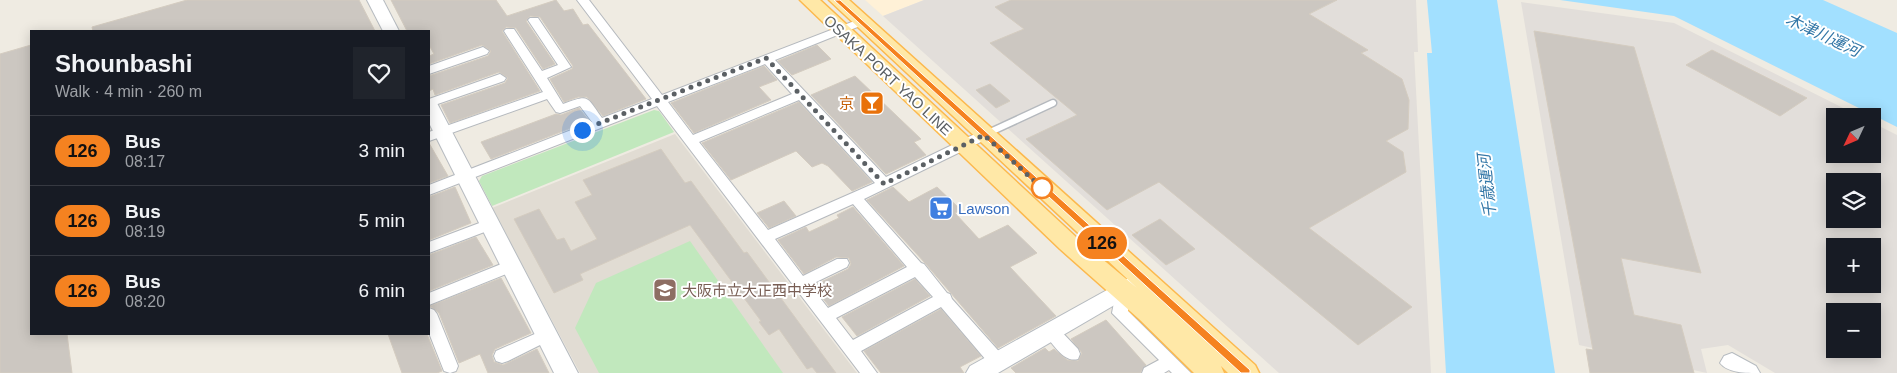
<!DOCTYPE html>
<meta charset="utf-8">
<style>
:root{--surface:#171b24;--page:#20242c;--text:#f1f3f6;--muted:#9ea1a6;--line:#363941}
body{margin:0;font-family:Arial,"Noto Sans JP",sans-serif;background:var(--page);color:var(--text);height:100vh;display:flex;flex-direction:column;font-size:19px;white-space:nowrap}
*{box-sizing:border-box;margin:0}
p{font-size:16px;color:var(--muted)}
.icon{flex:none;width:28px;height:28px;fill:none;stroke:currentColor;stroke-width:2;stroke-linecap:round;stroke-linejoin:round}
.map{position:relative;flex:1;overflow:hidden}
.sheet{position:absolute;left:30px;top:30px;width:400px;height:305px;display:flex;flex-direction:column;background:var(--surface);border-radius:0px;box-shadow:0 2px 12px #0003}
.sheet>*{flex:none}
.badge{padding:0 10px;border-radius:16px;font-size:18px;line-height:32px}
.needle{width:32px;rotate:226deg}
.fabs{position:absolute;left:1826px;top:108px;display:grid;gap:10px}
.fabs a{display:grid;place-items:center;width:55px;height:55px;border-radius:0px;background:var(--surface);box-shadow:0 2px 12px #0003;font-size:25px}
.you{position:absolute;width:25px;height:25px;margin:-12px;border:4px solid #fff;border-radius:50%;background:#1a73e8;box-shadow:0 0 0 8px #1a73e833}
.map>.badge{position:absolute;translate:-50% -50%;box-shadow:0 0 0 2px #fff}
.round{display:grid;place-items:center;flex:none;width:52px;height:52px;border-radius:0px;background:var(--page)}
.overview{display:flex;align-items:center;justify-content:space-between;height:85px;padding:0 25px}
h1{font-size:24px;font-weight:600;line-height:38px}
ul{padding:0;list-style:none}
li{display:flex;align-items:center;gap:15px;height:70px;padding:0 25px;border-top:1px solid var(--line)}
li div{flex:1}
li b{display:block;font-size:19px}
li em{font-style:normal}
li .badge{min-width:55px;font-weight:700;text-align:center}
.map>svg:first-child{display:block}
</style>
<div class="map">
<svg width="1897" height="373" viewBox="0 0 1897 373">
<rect width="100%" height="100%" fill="#efebe2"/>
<!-- commercial -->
<path fill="#fff1d7" d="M865,0h59l-41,16z"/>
<!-- industrial -->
<g fill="#e2deda" fill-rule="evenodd">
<path d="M924,0h492l2,52h-4l17,321h-152l-396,-357z"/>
<path d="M1521,2l153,21 185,93h-24v38h37l1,-31 24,12v238h-122l-47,-28 -27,4 6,24 -128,-28zM1835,181h37v38h-37zM1835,246h37v38h-37zM1835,311h37v38h-37z"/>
</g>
<!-- education -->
<path fill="#e1dcd3" d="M675,134l182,239h-277l-88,-165z"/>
<!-- green -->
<g fill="#c1e8bd">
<path d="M654,110l5,1 15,21 -182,74 -13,-25 3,-5z"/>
<path d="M690,241l93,132h-184l-24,-45 21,-45z"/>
</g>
<!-- water -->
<g fill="#a2e0ff">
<path d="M1427,0h70l58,373h-109l-19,-320h5z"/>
<path d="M1560,0h263l74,33v94l-223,-111z"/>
</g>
<!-- building -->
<g fill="#ccc7c1" stroke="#d4ccc0">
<path d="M187,0h172l16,31h-282l-1,-4z"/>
<path d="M391,0h105l11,16 49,-16 8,11 9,-2 10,16 5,-1 58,75 -43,17 -16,-19h-9l-14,5 -14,-23 22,-10 1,-3 -33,-49 -10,-1 -4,5 29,43 -12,5 -27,-41 -10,-1 -4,4 38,60 -90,32 -9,-18 64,-22 3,-5 -9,-6 -64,23 -2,-6 -4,2v-15l59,-20 3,-5 -9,-6 -53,19v-8l5,-2 -5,-9v-14h-22z"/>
<path d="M1011,0h326l-28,14 59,36 -7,3 41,26 7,21 -1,29 -22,12 17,11 3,20 -97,56 103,79 -54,38 -199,-163 -52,28 -81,-71 51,-24 -87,-72 34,-14 -29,-22z"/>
<path d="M1534,31l100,16 67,226 -80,-15 13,57 47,10 13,48h-104l-4,-24 7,1z"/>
<path d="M31,45v289h36l5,39h-72v-319z"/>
<path d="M817,45l14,14 -39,16 -14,-14z"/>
<path d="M1712,50l95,48 -27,18 -94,-51z"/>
<path d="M764,66l13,14 -18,7 12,13 -77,33 -23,-30z"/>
<path d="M855,76l66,63 -7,3 12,13 -40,19 -75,-79z"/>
<path d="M990,84l20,17 -14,7 -20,-18z"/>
<path d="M799,102l73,80 -20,9 -24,-25 -6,-3 -10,4 -16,-16 -65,29 -29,-37z"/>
<path d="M579,108l10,13 -98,38 -10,-17 75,-28 5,1z"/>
<path d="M429,143l19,33 -19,7z"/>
<path d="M661,149l24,34 6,-2 53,72 3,-1 89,121h-19l-5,-6 -5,2 -28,-40 -10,6 -10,-13 2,-1 -71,-96 -110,49 3,6 -29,13 -40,-74 25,-10 18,31 7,-2 7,13 26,-12 -22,-37 17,-7 -9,-15z"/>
<path d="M455,187l16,36 -42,17v-43z"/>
<path d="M893,187l16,15 28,-15 24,23 -6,3 24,26 29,-14 29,28 -27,14 46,49 -58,32 -73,-85 -58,-63z"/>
<path d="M784,201l12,15 -27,12 -12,-15z"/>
<path d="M853,207l51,59 -75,40 -16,-20 35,-17 3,-5 -2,-6 -13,-1 -32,17 -26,-34 28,-13 3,5 30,-14 -2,-3z"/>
<path d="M1160,219l35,30 -29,16 -34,-30z"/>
<path d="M476,237l17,28 -64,26v-36z"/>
<path d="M501,278l30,55 -36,16 -3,6 2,7 9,3 34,-16 12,24h-61l-8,-19 -21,9 -20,-50 -9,-7z"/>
<path d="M915,279l15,17 -73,40 -15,-19z"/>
<path d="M941,309l40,47 -21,11 4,6h-83l-17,-22z"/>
<path d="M1106,320l40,45 -6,8h-124l-5,-5 34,-20 4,4 5,-3 13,11 11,1 4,-8 -11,-14z"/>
<path d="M388,334h39l15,37 -5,2h-35z"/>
</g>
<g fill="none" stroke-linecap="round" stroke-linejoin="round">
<!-- lane casing -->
<g stroke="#b5b9be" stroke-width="9">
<path id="lane" d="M986,134l67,-31"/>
</g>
<!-- street casing -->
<g stroke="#b5b9be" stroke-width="2">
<g id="street">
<path d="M577,0h12l73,95 195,-75h8v4l-90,36 111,117 93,-45h10l2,3 -2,3 -125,61 57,64 3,1 23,29 3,1 2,5 52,58 2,5 -2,5 -6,2 -6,-2 -51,-60 -80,44 16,22h-17l-203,-267 -228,89v-10l163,-63 -12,-16 -20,7 -4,-1 -9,-13 -118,42v-9l114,-40 -39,-61 2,-2h8l28,42 16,-6 -30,-45 2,-2h8l33,49 -24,11 16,26c27,-10 23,-8 39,14l50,-19zM765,64l27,30 -99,41 -25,-33zM799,100l76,83 -107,47 -69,-88zM853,204l54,63 -79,41 -18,-23 37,-18 2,-4 -2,-4h-10l-34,17 -28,-37zM915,277l18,20 -80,43 -17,-22z"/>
<path d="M483,47l6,4 -2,3 -58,20v-8z"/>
<path d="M500,74l6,4 -2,3 -75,26v-8z"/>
<path d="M490,219l5,1 2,4 -2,4 -66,25v-11z"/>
<path d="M511,260l5,2 2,4 -2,4 -87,35v-12z"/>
<path d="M1122,284l5,2 3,4 -2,21 63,62h-19l-3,-3 -5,3h-22l2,-5 15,-8 -47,-47 5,-27z"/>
<path d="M429,308l5,2 3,4 21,52 -2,5 -6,2 -6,-2 -2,-5 -13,-33z"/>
<path d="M1051,325l6,2 21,22 2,5 -2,5c-14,4 -24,-14 -33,-24l-2,-4 2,-4z"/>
<path d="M546,329l6,2 2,4 -2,4 -44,22 -6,2 -6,-2 -2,-5 2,-5z"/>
</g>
</g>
<!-- secondary casing -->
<g stroke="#b6bbc0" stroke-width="2">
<g id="secondary">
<path d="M367,0h16l16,31h-16z"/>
<path d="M429,99l7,2 2,4 140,268h-24l-125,-250z"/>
<path d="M1134,275l8,2 3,6 -3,6 -144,84h-32l4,-7z"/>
<path d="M1732,353l24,13 4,7c-15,0 -32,0 -40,-10l4,-7z"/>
</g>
</g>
<!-- primary casing -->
<g stroke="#fcb94e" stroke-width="3">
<path id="primary" d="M800,0h20l256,237 61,51 -308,-288h20l406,365 4,8h-31l-7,-7 3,7h-30l-55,-54 -79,-70z"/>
</g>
<!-- lane -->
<use href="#lane" stroke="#fff" stroke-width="6"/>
<!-- street -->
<use href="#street" fill="#fff" fill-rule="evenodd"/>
<!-- secondary -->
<use href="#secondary" fill="#fff" fill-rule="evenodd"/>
<!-- primary -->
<use href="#primary" fill="#ffe8a7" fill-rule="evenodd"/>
</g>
<!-- line -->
<path fill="#f58220" stroke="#fff" d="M834,0h6l410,370v3h-9z"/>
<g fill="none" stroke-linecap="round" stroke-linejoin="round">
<!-- walk -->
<path stroke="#5b6064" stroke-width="5" stroke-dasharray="0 9" d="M582,130l184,-72 118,126 100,-49 58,53"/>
</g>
<!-- icons -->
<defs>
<g id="bar-square" transform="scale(1.25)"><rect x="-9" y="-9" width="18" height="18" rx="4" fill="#e8710a" stroke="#fff"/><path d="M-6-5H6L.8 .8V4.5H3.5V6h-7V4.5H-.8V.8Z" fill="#fff"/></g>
<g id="supermarket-square" transform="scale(1.25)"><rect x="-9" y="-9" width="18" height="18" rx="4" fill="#3f7fe0" stroke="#fff"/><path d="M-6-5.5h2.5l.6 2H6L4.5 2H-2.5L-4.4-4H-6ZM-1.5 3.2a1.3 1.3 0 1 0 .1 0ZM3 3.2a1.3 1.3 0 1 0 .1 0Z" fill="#fff"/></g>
<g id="school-square" transform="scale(1.25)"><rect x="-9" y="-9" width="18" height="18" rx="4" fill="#8d6e63" stroke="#fff"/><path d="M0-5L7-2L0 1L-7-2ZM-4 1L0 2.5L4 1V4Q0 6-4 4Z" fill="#fff"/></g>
</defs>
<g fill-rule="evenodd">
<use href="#bar-square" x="872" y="103"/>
<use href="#supermarket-square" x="941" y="208"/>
<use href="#school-square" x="665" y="290"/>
</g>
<!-- markers -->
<circle fill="#fff" stroke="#f58220" stroke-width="2.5" cx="1042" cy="188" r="10"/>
<g text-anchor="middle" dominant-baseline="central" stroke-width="4" stroke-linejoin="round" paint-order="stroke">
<!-- street labels -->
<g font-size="15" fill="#5b6064" stroke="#fff">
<text transform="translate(888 75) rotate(43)">OSAKA PORT YAO LINE</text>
</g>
<!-- food labels -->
<g font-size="15" fill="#c56008" stroke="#fff" text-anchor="end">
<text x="854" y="103">京</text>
</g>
<!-- shop labels -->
<g font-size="15" fill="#366cbe" stroke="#fff" text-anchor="start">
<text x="958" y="208">Lawson</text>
</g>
<!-- education labels -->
<g font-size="15" fill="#785e54" stroke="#fff" text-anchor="start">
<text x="682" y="290">大阪市立大正西中学校</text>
</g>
<!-- water labels -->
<g font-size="16" font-style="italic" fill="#3377a7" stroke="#fff">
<text transform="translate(1823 35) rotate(25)">木津川運河</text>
<text transform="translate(1487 186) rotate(-96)">千歳運河</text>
</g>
</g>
</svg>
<div class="fabs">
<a><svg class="needle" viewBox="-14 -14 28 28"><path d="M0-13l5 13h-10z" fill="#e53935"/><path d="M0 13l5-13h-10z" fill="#9ea1a6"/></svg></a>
<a><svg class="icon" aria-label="layers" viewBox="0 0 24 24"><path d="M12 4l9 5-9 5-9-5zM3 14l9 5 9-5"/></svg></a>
<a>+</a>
<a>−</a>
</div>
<div class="you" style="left:582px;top:130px"></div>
<b class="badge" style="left:1102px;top:243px;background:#f58220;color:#111">126</b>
<section class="sheet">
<div class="overview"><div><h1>Shounbashi</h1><p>Walk · 4 min · 260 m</p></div><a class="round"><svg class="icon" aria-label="heart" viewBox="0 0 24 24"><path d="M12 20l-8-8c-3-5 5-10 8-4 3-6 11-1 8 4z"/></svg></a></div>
<ul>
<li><span class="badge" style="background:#f58220;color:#111">126</span><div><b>Bus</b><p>08:17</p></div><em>3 min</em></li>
<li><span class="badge" style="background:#f58220;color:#111">126</span><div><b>Bus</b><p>08:19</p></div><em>5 min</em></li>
<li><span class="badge" style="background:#f58220;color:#111">126</span><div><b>Bus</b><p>08:20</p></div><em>6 min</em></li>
</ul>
</section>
</div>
